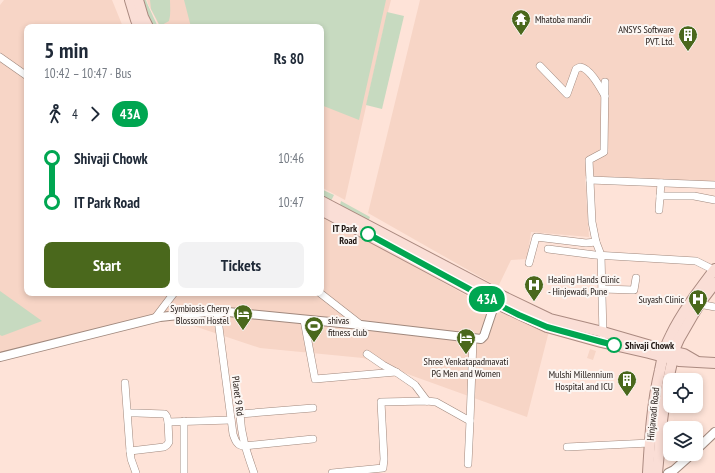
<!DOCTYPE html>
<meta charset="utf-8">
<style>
:root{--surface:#fff;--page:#f2f2f3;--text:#1f2937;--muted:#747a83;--accent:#4a681c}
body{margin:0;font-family:"PT Sans Narrow",sans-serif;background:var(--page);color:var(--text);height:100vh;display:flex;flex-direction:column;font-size:15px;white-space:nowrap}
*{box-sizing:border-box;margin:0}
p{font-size:13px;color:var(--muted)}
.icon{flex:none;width:22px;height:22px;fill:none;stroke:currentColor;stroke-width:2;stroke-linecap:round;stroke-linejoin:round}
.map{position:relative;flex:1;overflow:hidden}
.sheet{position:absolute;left:24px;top:24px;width:300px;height:272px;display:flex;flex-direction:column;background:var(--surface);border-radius:8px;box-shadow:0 2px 6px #0003}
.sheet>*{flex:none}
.badge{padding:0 8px;border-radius:13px;font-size:14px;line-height:26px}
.buttons{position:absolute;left:663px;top:373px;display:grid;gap:8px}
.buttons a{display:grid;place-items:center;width:40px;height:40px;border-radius:8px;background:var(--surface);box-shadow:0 2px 6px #0003;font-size:20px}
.map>.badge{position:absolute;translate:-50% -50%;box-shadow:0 0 0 2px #fff}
.legs{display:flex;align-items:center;gap:6px;height:44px;padding:0 20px;font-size:13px}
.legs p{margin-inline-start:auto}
.overview{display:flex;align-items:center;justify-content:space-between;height:68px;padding:0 20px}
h1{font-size:22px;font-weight:800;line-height:30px}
.button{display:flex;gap:8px;margin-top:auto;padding:8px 20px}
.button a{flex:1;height:46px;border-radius:8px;background:var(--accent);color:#fff;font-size:16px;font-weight:800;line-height:46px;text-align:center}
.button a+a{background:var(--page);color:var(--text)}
ul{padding:0 20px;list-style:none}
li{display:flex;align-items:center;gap:14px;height:44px;font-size:15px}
li i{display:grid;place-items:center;width:6px;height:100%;margin:0 5px;background:currentColor}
li i::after{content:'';width:10px;height:10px;margin:-5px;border:3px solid;border-radius:50%;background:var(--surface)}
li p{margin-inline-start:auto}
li:first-child i{background:linear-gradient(#0000 50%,currentColor 0)}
li:last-child i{background:linear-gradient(currentColor 50%,#0000 0)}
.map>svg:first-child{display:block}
</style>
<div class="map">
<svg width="715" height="473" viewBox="0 0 715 473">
<rect width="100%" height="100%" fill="#fee3d8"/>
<!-- built -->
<g fill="#f7d5c6">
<path d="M4,0h108l11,27h-96v266h294v-78l170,94 58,22 -22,86 -164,-59 -103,-10 -87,-29 -173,35v-349z"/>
<path d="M147,0h244l-8,31 -38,169 -24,-13v-160h-161l-12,-23z"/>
<path d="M420,0h295v182l-130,-6 4,61 -58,-5 -4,27 -16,1 -13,27 -130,-74z"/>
<path d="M590,349l6,2 -3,9 -6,-2z"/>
</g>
<!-- green -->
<g fill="#c7dac0">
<path d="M142,0h4l1,3 11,24h-6z"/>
<path d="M150,0h20c0,7 1,14 -1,21l-9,5 -9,-17z"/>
<path d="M184,0h202l-27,120 -38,-15v-78h-130z"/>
<path d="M387,12l17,4 -22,93 -16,-4z"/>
<path d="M321,189l13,6 -4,8 -9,-5z"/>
<path d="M341,201l29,16 -3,7 -27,-15v-4z"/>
<path d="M0,291l42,30 -40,15 -2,-1z"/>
</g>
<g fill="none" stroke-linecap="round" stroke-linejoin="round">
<!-- minor casing -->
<g stroke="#a0887d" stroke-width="8">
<g id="minor">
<path d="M0,57l27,19"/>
<path d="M540,66l27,28 9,-25 4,-2c10,1 20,20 25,29"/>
<path d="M590,180l125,5"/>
<path d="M660,196h34l21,4"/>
<path d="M659,210l2,-27"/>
<path d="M548,249l47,6 101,6 18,9"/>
<path d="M529,263l7,-26 50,6 10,-1"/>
<path d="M602,289l32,1 2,-12"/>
<path d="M320,293l41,32"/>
<path d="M699,304l16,3"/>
<path d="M217,312l16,122c2,6 4,12 11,12l69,-7"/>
<path d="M155,318l19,-25"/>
<path d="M304,320l11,59 81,-7"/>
<path d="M603,335l-2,-80 -5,-13 -4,-20 -3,-62 15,-8 1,-70"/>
<path d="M367,354l16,11 13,7 19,13 12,16"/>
<path d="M125,383l5,68 1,8 5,14"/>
<path d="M128,413h9l28,1 2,3 1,5 1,20 -2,3 -3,2 -34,4"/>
<path d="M184,421v52"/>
<path d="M168,422l63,-2"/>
<path d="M567,447l83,-4"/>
<path d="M468,464l2,-43"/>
<path d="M254,473c-7,-20 -13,-37 -14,-59l73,-6"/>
<path d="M332,473l51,-5 1,-9 -3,-57 46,-1 9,1 34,19 3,-82"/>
</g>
</g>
<!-- tertiary casing -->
<g stroke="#a0887d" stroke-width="10">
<g id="tertiary">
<path d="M0,357l160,-40 47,-5h21l133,13 120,14 3,-3 13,-39"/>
<path d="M696,450l19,-18"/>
<path d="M668,473l6,-3 18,-16"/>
</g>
</g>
<!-- primary casing -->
<g stroke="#ab8a80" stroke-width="12">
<g id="primary">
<path d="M130,0l6,20 3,7"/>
<path d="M138,0l5,17 5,10"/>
<path d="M321,201l177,93 52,25 53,13 55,16 26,6 12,7"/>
<path d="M321,210l174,93 52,24 54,15 48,11 30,8 36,2"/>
<path d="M648,473c2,-35 4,-69 12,-103 2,-12 5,-24 11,-35 11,-23 29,-46 44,-66"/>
<path d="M657,473l5,-52 4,-31 9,-42 4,-9 15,-26 8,-13 13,-17"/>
</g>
</g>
<!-- minor -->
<use href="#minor" stroke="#fff" stroke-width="7"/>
<!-- tertiary -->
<use href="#tertiary" stroke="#fff" stroke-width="8"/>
<!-- primary -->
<use href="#primary" stroke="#faded6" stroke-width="10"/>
</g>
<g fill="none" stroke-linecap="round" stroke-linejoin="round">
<!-- line-1 casing -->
<g stroke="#fff" stroke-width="9">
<path id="line-1" d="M368,234l127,69 24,12 28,12 55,15 12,3"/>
</g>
<!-- line-1 -->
<use href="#line-1" stroke="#00a651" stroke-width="6"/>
</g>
<!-- icons -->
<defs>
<g id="temple-pin" transform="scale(1)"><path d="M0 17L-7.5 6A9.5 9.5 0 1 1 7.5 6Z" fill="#4a681c" stroke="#fbf6f3"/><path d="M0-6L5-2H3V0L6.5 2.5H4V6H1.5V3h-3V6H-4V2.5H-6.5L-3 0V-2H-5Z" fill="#fff"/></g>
<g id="building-pin" transform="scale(1)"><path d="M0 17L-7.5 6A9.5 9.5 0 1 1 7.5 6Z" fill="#4a681c" stroke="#fbf6f3"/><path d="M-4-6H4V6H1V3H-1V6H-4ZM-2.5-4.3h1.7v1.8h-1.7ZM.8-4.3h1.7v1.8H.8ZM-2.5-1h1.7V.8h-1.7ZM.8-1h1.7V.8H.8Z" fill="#fff"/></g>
<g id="hospital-pin" transform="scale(1)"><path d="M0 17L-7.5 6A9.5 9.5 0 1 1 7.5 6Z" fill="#4a681c" stroke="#fbf6f3"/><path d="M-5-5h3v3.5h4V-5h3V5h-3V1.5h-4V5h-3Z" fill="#fff"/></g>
<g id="hotel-pin" transform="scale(1)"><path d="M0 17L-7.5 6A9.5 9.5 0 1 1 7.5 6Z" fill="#4a681c" stroke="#fbf6f3"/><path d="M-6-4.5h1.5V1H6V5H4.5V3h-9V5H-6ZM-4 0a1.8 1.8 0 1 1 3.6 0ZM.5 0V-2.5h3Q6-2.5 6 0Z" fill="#fff"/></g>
<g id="stadium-pin" transform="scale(1)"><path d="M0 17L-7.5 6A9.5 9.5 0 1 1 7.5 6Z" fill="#4a681c" stroke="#fbf6f3"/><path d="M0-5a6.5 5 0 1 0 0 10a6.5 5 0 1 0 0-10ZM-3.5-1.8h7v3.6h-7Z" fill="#fff"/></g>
</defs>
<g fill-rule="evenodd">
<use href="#temple-pin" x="521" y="19"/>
<use href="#building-pin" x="688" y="35"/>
<use href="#hospital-pin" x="534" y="285"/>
<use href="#hospital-pin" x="698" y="299"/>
<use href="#hotel-pin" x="243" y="314"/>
<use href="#stadium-pin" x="314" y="326"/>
<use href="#hotel-pin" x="466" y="338"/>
<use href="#building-pin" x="627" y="380"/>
</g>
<!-- markers -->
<g fill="#fff" stroke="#00a651" stroke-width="2">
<circle cx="368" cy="234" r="7"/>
<circle cx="614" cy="345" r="7"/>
</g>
<g text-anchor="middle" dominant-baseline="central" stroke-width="4" stroke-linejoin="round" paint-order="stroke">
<!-- poi labels -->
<g font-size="10" fill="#1f1612" stroke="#fbf6f3" text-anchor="end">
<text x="535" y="19" text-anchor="start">Mhatoba mandir</text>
<text x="674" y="29">ANSYS Software<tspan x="674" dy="12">PVT. Ltd.</tspan></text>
<text x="548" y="279" text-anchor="start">Healing Hands Clinic<tspan x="548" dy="12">- Hinjewadi, Pune</tspan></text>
<text x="684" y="299">Suyash Clinic</text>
<text x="229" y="308">Symbiosis Cherry<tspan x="229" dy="12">Blossom Hostel</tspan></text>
<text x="328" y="320" text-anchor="start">shivas<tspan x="328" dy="12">fitness club</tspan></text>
<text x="466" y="361" text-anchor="middle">Shree Venkatapadmavati<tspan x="466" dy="12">PG Men and Women</tspan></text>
<text x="613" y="374">Mulshi Millennium<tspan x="613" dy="12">Hospital and ICU</tspan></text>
</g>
<!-- stop labels -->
<g font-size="10" font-weight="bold" fill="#1f1612" stroke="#fbf6f3" text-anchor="end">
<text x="357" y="228">IT Park<tspan x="357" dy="12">Road</tspan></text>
<text x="625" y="345" text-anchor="start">Shivaji Chowk</text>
</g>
<!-- street labels -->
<g font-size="10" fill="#1f1612" stroke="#fbf6f3">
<text transform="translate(238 396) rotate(83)">Planet 9 Rd</text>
<text transform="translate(653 414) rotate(-84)">Hinjawadi Road</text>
</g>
</g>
</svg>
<div class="buttons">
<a><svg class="icon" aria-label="locate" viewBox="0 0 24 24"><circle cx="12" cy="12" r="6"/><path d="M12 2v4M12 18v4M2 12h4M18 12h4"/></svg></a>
<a><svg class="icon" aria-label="layers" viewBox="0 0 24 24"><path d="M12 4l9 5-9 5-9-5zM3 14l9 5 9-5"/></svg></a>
</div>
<b class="badge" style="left:487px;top:299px;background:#00a651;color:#fff">43A</b>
<section class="sheet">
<div class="overview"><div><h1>5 min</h1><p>10:42 – 10:47 · Bus</p></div><b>Rs 80</b></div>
<div class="legs"><svg class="icon" aria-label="walk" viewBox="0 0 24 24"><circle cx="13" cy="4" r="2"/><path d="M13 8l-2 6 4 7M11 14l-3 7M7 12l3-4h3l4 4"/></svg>4<svg class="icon" aria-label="forward" viewBox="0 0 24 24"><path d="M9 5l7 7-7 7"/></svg><b class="badge" style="background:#00a651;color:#fff">43A</b></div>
<ul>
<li><i style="color:#00a651"></i><b>Shivaji Chowk</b><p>10:46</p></li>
<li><i style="color:#00a651"></i><b>IT Park Road</b><p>10:47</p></li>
</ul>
<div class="button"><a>Start</a><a>Tickets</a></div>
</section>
</div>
